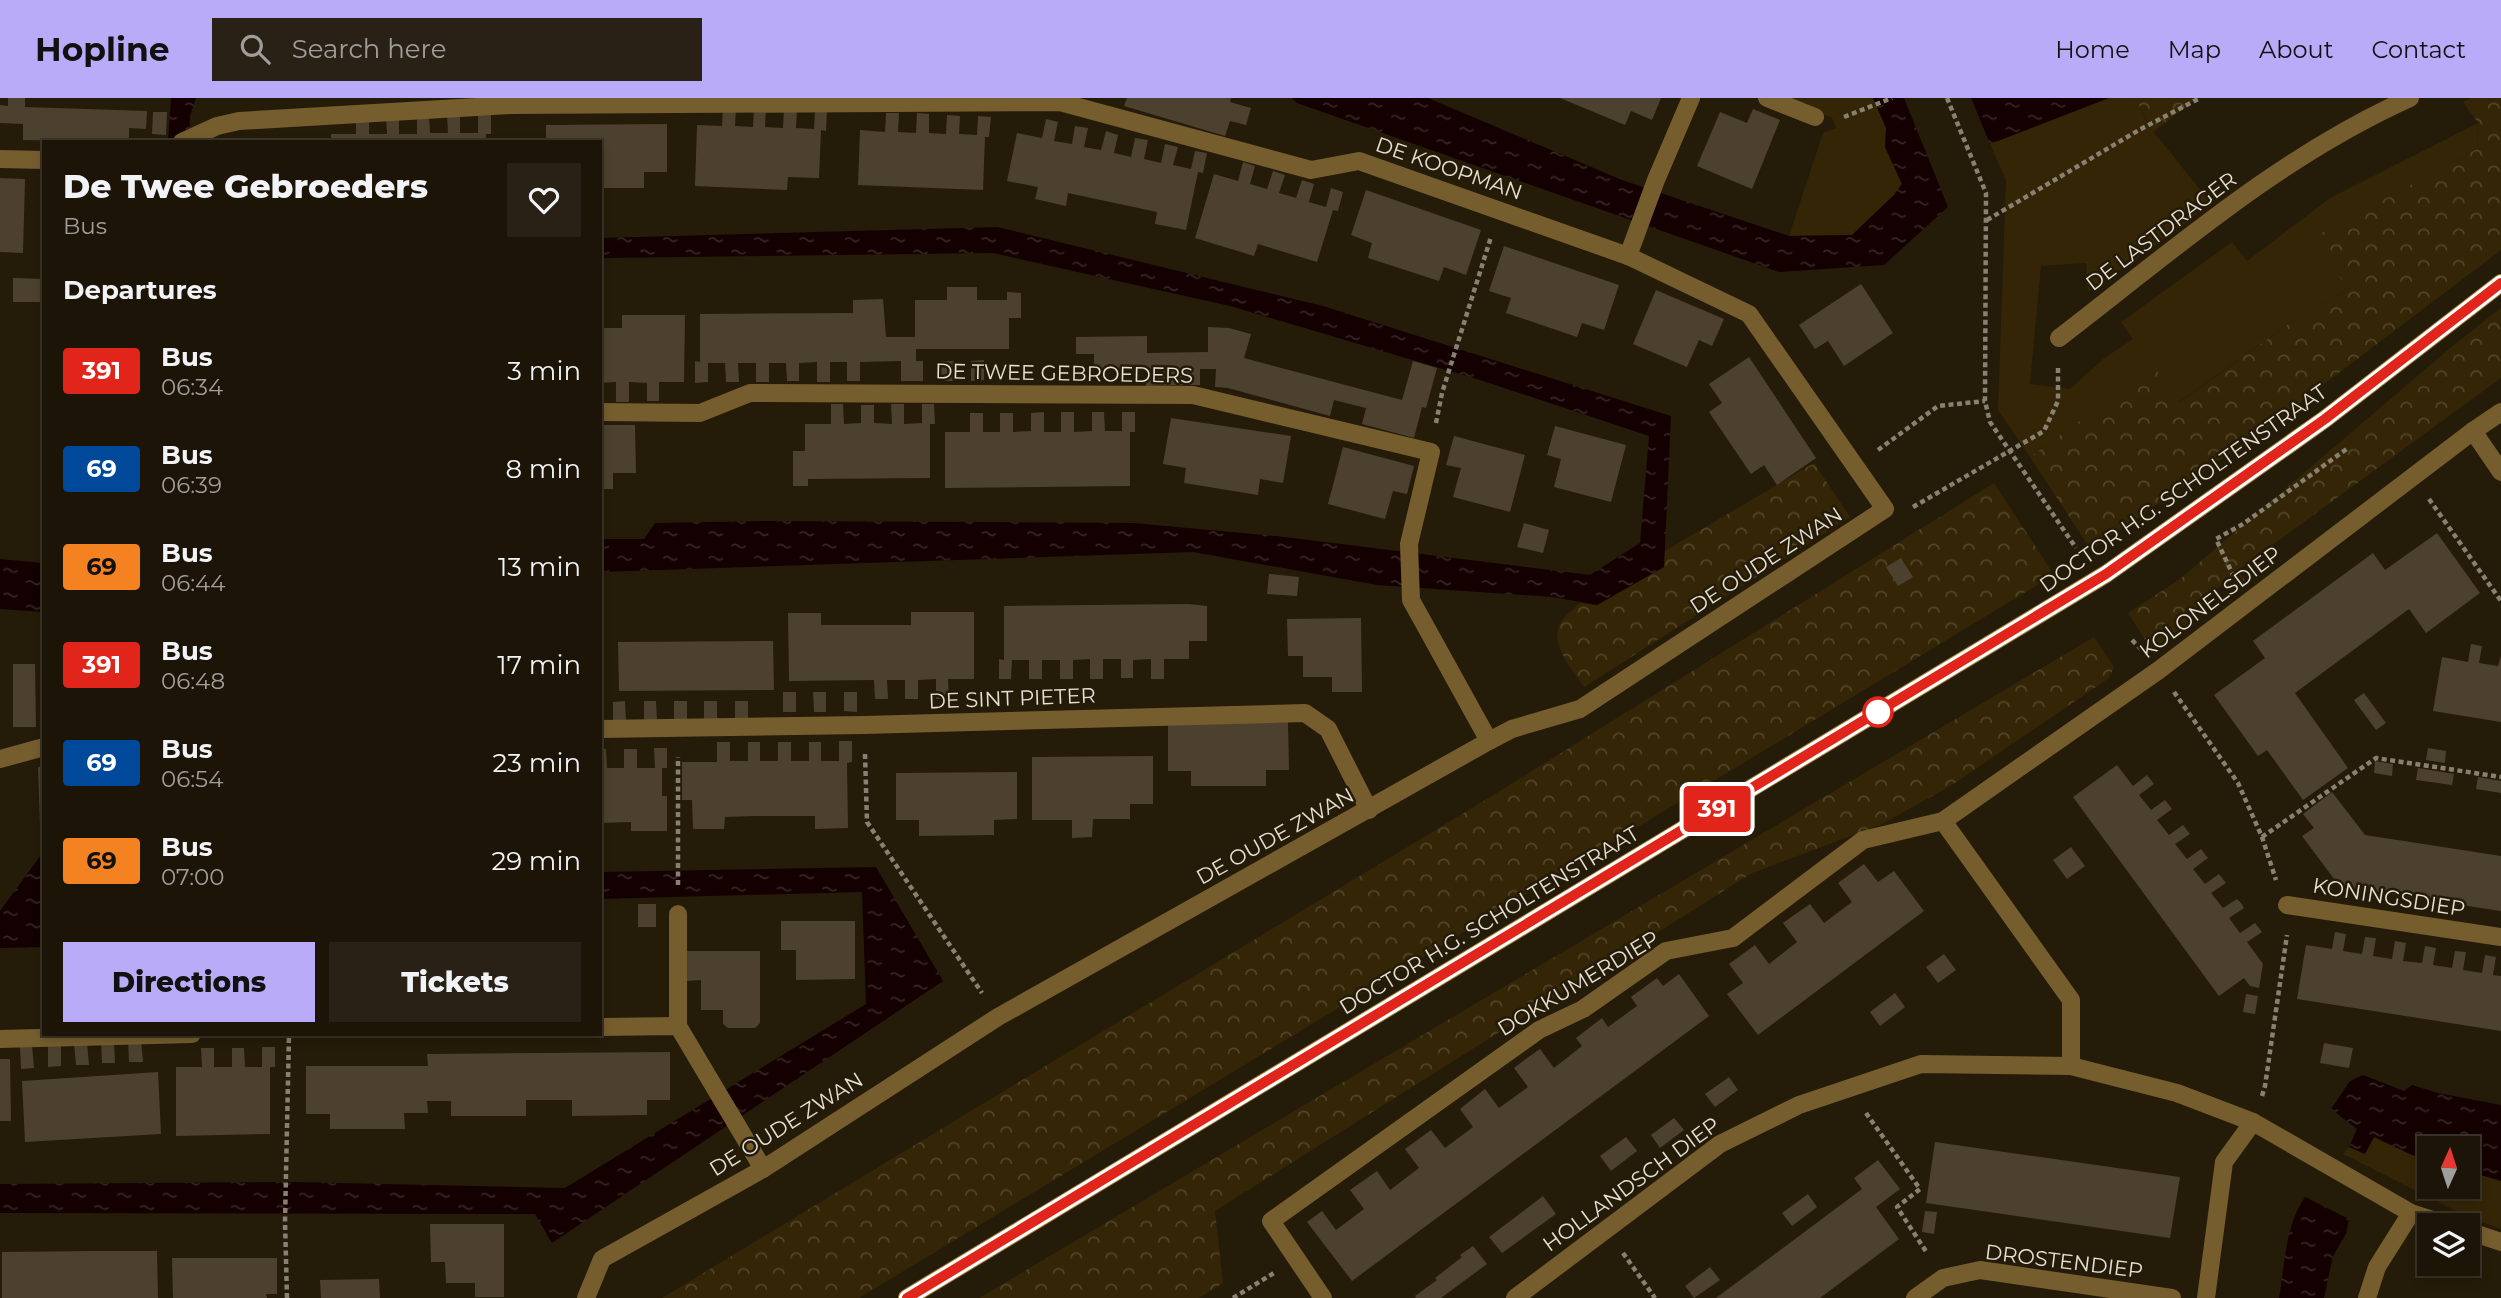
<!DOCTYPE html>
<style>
:root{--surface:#1c1407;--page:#292115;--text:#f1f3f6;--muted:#a09e9b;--line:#3a3328;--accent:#b9abf7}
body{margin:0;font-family:Montserrat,sans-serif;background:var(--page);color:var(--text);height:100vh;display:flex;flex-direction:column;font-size:26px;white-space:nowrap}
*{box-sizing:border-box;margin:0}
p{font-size:23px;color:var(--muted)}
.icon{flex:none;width:38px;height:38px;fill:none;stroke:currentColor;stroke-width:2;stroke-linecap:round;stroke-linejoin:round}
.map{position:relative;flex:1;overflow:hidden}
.panel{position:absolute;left:42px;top:42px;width:560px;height:896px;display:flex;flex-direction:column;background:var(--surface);border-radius:0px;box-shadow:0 4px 10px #0003,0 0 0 2px var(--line)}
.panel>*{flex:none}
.badge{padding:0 14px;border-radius:5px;font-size:24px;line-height:46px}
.needle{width:46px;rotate:3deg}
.buttons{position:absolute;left:2417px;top:1038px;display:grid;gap:14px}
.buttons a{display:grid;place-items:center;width:63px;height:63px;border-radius:0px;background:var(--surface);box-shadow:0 4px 10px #0003,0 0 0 2px var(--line);font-size:35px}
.map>.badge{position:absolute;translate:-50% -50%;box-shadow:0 0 0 4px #fff}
h2{padding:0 21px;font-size:26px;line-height:63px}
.round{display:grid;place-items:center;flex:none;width:74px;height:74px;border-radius:0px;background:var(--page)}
.summary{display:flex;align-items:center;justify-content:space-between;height:119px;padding:0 21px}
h1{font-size:33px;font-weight:800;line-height:52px}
.primary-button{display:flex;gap:14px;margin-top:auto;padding:14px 21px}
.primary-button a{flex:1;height:80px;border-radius:0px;background:var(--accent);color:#111;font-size:28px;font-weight:800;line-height:80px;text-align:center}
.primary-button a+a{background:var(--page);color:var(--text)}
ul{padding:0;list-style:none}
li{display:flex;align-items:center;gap:21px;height:98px;padding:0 21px}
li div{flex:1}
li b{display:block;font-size:26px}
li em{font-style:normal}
li .badge{min-width:77px;font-weight:700;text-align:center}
header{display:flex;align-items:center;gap:42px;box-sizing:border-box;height:98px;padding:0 35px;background:var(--accent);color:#111}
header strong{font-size:33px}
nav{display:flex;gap:38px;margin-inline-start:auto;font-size:24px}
.search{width:490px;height:63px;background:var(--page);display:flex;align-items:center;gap:18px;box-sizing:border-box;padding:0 24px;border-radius:0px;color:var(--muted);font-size:26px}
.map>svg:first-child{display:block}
</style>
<header>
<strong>Hopline</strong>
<div class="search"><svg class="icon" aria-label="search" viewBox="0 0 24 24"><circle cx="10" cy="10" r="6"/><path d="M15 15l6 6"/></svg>Search here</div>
<nav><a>Home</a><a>Map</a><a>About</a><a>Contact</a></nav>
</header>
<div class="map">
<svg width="2501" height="1200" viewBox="0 0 2501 1200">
<defs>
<pattern id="forest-crowns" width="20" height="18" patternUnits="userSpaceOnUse" patternTransform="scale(1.75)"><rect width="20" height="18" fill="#342506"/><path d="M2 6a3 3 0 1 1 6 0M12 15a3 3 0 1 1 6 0" fill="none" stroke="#514429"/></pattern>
<pattern id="water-ripples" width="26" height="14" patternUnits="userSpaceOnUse" patternTransform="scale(1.75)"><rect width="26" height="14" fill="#140000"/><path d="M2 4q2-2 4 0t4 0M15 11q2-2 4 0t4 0" fill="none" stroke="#362524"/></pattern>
</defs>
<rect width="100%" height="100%" fill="#251b09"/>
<!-- green -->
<g fill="#342506">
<path d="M1784,0h89l13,30 -1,19 17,37 -8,11 -42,40 -63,1 34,-103 13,-5 -4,-10z"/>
<path d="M2109,0h26l14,28 62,77 -62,47 -61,41 -2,-28 -45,3 -11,118 40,5 33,-30 30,-20 -12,-17 111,-80 15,19 83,-63 148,-75 -1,26 -164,89 35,51 -58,34 -111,79 -26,-34 -123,89 -32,-47 8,-230 -16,-36z"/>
<path d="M2374,1039l38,18 17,5v26h39v-15l33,10v48l-33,-12 -125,-63 6,-7 16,7z"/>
</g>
<!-- forest -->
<g fill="url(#forest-crowns)">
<path d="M2135,0h63l-45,34z"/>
<path d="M2471,0h30v152l-232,176 -178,124 -61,-93 124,-90 26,35 110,-79 58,-34 -36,-51 165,-89 1,-26 -15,-21z"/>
<path d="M2501,210v70l-263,192 8,12 -12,9 -8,-9 -23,17 6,9 -43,33 -15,8 -23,-36 52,-34 269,-230z"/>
<path d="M1814,365l36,54 -266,170c-12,-18 -39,-47 -20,-69 5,-6 11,-10 16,-15l17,2 67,-38 1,-16z"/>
<path d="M1994,385l60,92 -1195,723h-197l838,-507z"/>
<path d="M2094,539l20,30 -5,11 -157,107 -72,40 -128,48 -537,338 8,72 -24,15h-220z"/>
</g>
<!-- water -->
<g fill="url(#water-ripples)">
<path d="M171,0h25l-6,18 -1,26h-21z"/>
<path d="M1292,0h136l194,82 167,56 63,-1 42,-40 8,-11 -17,-37 1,-19 -13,-30h31l44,109 -64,58 -105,7 -482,-169z"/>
<path d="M1971,0h138l-119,46z"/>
<path d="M997,129l326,79 348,110 -7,151 -67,38 -44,-8 -176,-12 -184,-33 -593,20v-33h44l11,-16 111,-2 368,2 151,14 305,38 50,-32 9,-107 -169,-56 -250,-74 -237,-53 -393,5v-20z"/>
<path d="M0,461l44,4v49l-44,-3z"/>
<path d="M41,757h3v92l-44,1v-37z"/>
<path d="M876,769l67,114 -391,262 -17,-29 -535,-1v-29l293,-2 272,6 301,-184 -4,-112 -262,7v-27z"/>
<path d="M2363,977l41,16 8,-6 26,8 63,12v76l-33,-10v-23h-39v12l-17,-5 -38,-18 -9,17 -16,-7 8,-18 -26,-20 19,-28z"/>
<path d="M2305,1099l44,22 -3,15 -13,22 -9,42h-45c6,-34 6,-72 26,-101z"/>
</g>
<!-- building -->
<g fill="#4c412e">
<path d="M8,0h17v9l122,4 -1,18 -17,-1v14l-106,-2v-16l-23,-1v-18l8,1z"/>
<path d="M1127,0h104l-1,4 21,6 -5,17 -16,-4 -5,15 -101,-30z"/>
<path d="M1560,0h101l-9,22 -21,-9 -6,14z"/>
<path d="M723,8l13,1 -1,19 18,1 1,-19h12l-1,19 18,1 1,-20 13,1 -1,19 18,1 1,-19h12l-1,21 -5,-1 -2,48 -31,-1 -1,13 -92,-4 2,-61 25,1z"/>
<path d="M1753,11l27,11 -28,69 -55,-23 23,-54 27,11z"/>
<path d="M153,14h14l-1,23 -14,-1z"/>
<path d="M886,15h13l-1,19 18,1 1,-20 12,1v19l17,1 1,-19 13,1 -1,18 18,1 1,-19 13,1 -2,20h-4l-2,53 -125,-5 2,-55 25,2z"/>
<path d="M386,16h13v20h18v-19h12l1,18h18l-1,-19h13v19h18v-19h13v20h-5v8h-155v-8h25v-19h13v19h18z"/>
<path d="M1046,21l12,3 -4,19 18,3 3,-18 13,2 -4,19 17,3 5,-19 12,4 -4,18 17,4 4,-19 13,2 -4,19 17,4 4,-19 13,3 -5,18 18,4 4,-18 12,2 -4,20 -5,-1 -12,58 -31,-6 2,-12 -89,-19 -2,13 -31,-7 3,-12 -31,-6 10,-48 25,5z"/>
<path d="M667,26v48h-23v16h-44v-46h-54v-17z"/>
<path d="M1243,64l12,4 -5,18 17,5 6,-18 12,4 -6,18 17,5 6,-18 12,4 -5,18 17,5 5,-19 12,4 -5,19 -5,-1 -16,52 -59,-18 -4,12 -59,-18 19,-64 24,7z"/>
<path d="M0,80l25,1 -2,74 -23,-1z"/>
<path d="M1366,92l115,40 -15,45 -22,-8 -5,14 -71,-23 4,-15 -21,-8z"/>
<path d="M1504,148l115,39 -15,45 -22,-7 -5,14 -71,-24 5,-15 -22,-7z"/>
<path d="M13,180l30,1v23h-30z"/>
<path d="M1861,186l32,49 -49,33 -16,-25 -13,8 -16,-24z"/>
<path d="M947,189h30v13h30v-8l14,1v25h-12v31h-93v12h7v20h-22v-20l-41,1v19h-13v-19h-17v20h-13v-20l-18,1v18h-12l-1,-18h-17v19h-13v-19h-18l1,19h-13l-1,-19h-17v19l-13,1v-22l5,1v-48l153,-1v-13l30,-1 3,38h29v-37h32z"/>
<path d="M1656,192l68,29 -12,27 -13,-6 -12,27 -54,-23z"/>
<path d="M622,217h63l-1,67h-25v19h-12v-18l-18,-1v20h-13v-20l-16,1v-55h22z"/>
<path d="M1208,229l21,1 22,6 -7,24 158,42 11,-39 24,7 -11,40 -4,-1 -8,31 -52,-14 4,-16 -32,-8 -4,16 -102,-28 -13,-1 1,-18h-16v16l-54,1v-16h-52v-16h-18v-17l71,-1v17l61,-1z"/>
<path d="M1749,259l67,101 -39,27 -13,-20 -13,9 -42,-62 13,-9 -13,-19z"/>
<path d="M984,262v20l-13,1v-20z"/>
<rect x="941" y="263" width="13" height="20"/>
<path d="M831,306h12l1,20 17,-1v-18h13v18l18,1 -1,-20h13v20l18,-1v-19h12l1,20h-5v54l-122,1v7h-15v-35h12v-27h26z"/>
<path d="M1044,314v20h17v-20h13v20l18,-1v-19h12l1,19h17v-19h13v20h-5v54l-185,2v-56h25v-19h13v19h17v-19h13v19l18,-1v-18z"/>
<path d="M1171,320l120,18 -8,47 -23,-4 -2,16 -74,-12 2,-15 -23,-4z"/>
<path d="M600,327h35l1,48h-23v16h-13z"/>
<path d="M1555,328l71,19 -15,57 -57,-15 7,-28 -14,-4z"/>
<path d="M1454,338l71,19 -15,57 -57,-15 8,-29 -15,-3z"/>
<path d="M1343,349l71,19 -7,28 -14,-3 -8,28 -57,-15z"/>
<path d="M1524,425l25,7 -6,23 -26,-6z"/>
<path d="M2437,435l43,60 -54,40 -17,-24 -114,84 53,75 -45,32 -36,-50 -9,6 -44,-61 51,-37 -12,-17 120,-88 12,17z"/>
<path d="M1901,460l12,19 -15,9 -12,-19z"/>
<path d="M1269,476l30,3 -2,19 -30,-2z"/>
<path d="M1189,506l18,2v35h-18v18h-25v20h-13v-20l-18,1v18h-12v-19h-18v20h-13v-20l-17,1v19h-13v-19h-18v19h-13v-19h-17l-1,19h-12v-20l5,1v-54z"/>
<path d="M911,514h63v67h-26l1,20h-13v-20l-18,1v19h-13v-19h-18l1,19h-13l-1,-19 -85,1 -1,-68h33v12h90z"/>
<path d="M1361,520l1,74h-30v-15h-29v-21h-15l-1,-37z"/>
<path d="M773,543l1,49 -155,1 -1,-49z"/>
<rect x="600" y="544" width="3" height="49"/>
<path d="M2471,546l11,2 -3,17 19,3 3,-10v66l-68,-11 9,-54 26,5z"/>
<path d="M13,566h22l1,63h-23z"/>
<rect x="783" y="594" width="13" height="20"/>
<path d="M813,594h13v20h-12z"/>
<path d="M844,594h13v20l-13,-1z"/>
<path d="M2364,595l22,30 -10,7 -22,-30z"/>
<path d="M625,603l1,20 -13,1v-20z"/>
<path d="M644,603h12l1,20h-13z"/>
<path d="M674,603h13v21l-13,-1z"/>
<rect x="704" y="603" width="13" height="20"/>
<rect x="735" y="603" width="13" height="20"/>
<path d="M1288,624l1,48h-23v16h-75v-15h-23v-48z"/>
<path d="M839,643h13v21l-5,1 1,65 -33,1v-13h-60l-30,1 -1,12h-31l-1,-29h-10v-38h35v-20h13v19h18v-19h12v19h18v-19h13v19h18v-19h12v19h18z"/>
<path d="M654,650h13v20h-5v28h5v35h-36v-9l-31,1v-74h6l1,19h17v-19h13v19h18z"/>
<path d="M2428,650l18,3 -1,12 -19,-3z"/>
<path d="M1153,658v48h-23v15h-37l-1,18 -20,1v-18h-40v-63z"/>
<path d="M2375,663l18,3 -1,12 -18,-3z"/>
<path d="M2117,667l16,21 14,-11 7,9 -15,11 12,15 14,-10 4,5 3,4 -15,11 12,15 14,-10 7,9 -15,10 12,15 14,-10 7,9 -15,11 12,15 14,-10 7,9 -15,10 12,15 14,-9 4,4 3,5 -15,10 11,15 15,-10 7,9 -15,10 16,22 -4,24 -9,-2 -6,-8 -25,18 -146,-199z"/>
<path d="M44,668v89h-3l-3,-88z"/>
<path d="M2418,670l36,6 -2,11 -36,-5z"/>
<path d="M1017,674v47l-23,1v15l-75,1v-16h-23v-47z"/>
<path d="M2478,679l23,4v12l-25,-4z"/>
<path d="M2332,694l33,43 136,21v55l-145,-22 -10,6 -44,-59 12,-8 -11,-14z"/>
<path d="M2071,749l14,19 -18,13 -14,-19z"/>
<path d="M1864,766l14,18 16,-11 30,40 -166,124 -31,-41 16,-11 -14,-19 26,-19 14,19 28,-22 -14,-19 14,-10 13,-9 14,19 28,-21 -14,-19z"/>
<rect x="638" y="806" width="18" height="23"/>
<path d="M781,823h74v58l-59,1v-30h-15z"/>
<path d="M2335,834l11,2 -3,17 19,3 3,-17 11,1 -3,18 19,3 3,-18 11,2 -3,18 19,2 3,-17 11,2 -3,17 19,3 3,-17 11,1 -3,18 19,3 3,-18 11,2 -3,18 8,1v55l-204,-32 9,-54 26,4z"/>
<path d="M686,853h74v72l-5,5h-27l-5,-4v-14h-22v-30l-15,1z"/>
<path d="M1944,856l12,16 -18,13 -12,-16z"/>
<path d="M1679,876l30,42 -357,265 -45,-59 15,-11 14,19 28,-21 -14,-19 27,-19 13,19 29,-22 -14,-19 26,-19 14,18 28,-21 -13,-18 25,-20 14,19 29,-21 -14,-19 13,-10 13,-9 14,19 28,-22 -6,-8 26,-20 6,9 29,-21 -6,-9 26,-19 6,8z"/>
<path d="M1895,895l10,14 -25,19 -10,-14z"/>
<path d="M2246,896l12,2 -3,18 -12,-2z"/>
<path d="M128,942h13l2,22h-14z"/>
<path d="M101,943h13l1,22h-13z"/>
<path d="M74,945h13l2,22h-13z"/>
<path d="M2324,945l29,5 -4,20 -29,-5z"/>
<path d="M61,946v22l-13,1v-22z"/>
<path d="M32,947l2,23 -13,1 -1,-23z"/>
<path d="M262,949h13v20h-5v67l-94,2v-69h26l-1,-19h13v19h18v-19h12l1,19h17z"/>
<path d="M670,954v48h-23v15l-75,1v-16h-46v16h-75v-15h-24l1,12h-24l1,16h-75v-15h-24v-48h122l-1,-12z"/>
<path d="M0,961h10l1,62h-11z"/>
<path d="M158,974l3,62 -136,8 -3,-61z"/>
<path d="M1729,979l9,13 -23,17 -10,-13z"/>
<path d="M1674,1020l10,12 -24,18 -9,-13z"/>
<path d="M1626,1039l11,14 -26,20 -11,-15z"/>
<path d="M1935,1044l245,35 -10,61 -244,-35z"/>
<path d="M1878,1062l22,29 -24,18 23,32 -79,59h-104l146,-109 -8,-11z"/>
<path d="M1808,1096l9,13 -25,19 -10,-13z"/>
<path d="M1543,1098l13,18 -54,39 -13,-16z"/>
<path d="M1925,1113l12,1 -3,22 -12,-2z"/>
<path d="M430,1126h74v73h-29v-14h-29l-1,-21h-14z"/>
<path d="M1473,1148l14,18 -46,34h-25l-1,-2 22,-16 -2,-2 27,-21 -2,-2z"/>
<path d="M95,1153h62l1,47h-156v-46z"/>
<path d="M172,1160h105v36h-11l1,4h-94z"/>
<path d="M1710,1169l10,13 -26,18 -9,-12z"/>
<path d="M379,1181l1,19h-59l-1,-18z"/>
</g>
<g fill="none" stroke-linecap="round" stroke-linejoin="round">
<!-- path -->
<g stroke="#888071" stroke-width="4.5" stroke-dasharray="5 3.5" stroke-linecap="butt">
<path d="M1947,0l39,95 -1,208 5,21 86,126"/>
<path d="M1844,19l48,-19"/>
<path d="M1987,122l152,-90 61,-32"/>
<path d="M1436,325l6,-30 49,-156"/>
<path d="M1878,352l60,-44 47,-5"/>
<path d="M2429,401l72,102"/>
<path d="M1913,409l131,-76 14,-30v-34"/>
<path d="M2234,479l-18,-38 27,-15 105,-76"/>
<path d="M2132,542l9,9"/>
<path d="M2174,594l64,91 24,54 14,43"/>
<path d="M865,656l2,68 115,171"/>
<path d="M2262,739l114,-79 125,19"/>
<path d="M678,787v-128"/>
<path d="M2262,998l3,-10 22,-151"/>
<path d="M1866,1015l54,76 -23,18 30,46"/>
<path d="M1623,1155l32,45"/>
<path d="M287,1200l-2,-77 4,-187"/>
<path d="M1233,1200l41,-25"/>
</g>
<!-- street -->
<g stroke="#755d2e" stroke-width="18">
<path d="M1767,0l48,19"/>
<path d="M182,44l35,-16 22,-5 271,-16 550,-3 251,68 48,-9 269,95 121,58 136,195 -305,200 -68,20 -23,12 -491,276 -235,152 -161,90 -16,39"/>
<path d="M0,61l44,1"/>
<path d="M1628,158l28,-76 35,-82"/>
<path d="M2059,240c112,-86 221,-182 351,-240"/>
<path d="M600,314l100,1 50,-20 443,2 238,57 -22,92 2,56 78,141"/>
<path d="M2473,333l28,41"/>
<path d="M600,631l264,-4 441,-12 23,16 41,81"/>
<path d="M0,661l44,-12"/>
<path d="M1943,723l128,179v66"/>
<path d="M2287,807l214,32"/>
<path d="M678,928v-112"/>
<path d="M600,929l78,-1 85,143"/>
<path d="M0,941l192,-5"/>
<path d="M2468,1133l33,11"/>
<path d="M1323,1200l-52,-77 268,-191 44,-21 83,-58 67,-13 130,-98 80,-19 216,-151 314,-239 28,-19"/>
<path d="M1515,1200l205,-154 79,-39 122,-41 150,2 106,27 76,29 158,91 37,12"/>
<path d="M1915,1200l28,-20 37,-8 192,28"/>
<path d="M2206,1200l18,-136 29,-40"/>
<path d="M2367,1200l10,-31 34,-54"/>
</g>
<!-- secondary -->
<path stroke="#a88131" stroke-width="18" d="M907,1200l1199,-724 219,-155 176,-136"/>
</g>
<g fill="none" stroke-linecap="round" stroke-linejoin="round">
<!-- line casing -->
<g stroke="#fff" stroke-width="16">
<path id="line" d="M907,1200l1199,-724 219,-155 176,-136"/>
</g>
<!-- line -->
<use href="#line" stroke="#e1251b" stroke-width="10"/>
</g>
<!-- markers -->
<circle fill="#fff" stroke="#e1251b" stroke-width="3.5" cx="1878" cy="614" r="14"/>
<g text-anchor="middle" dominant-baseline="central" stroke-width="5" stroke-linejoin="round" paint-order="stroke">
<!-- street labels -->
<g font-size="21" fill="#e6dfd3" stroke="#251b09">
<text transform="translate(1449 70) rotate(19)">DE KOOPMAN</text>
<text transform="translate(2161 133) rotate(-37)">DE LASTDRAGER</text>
<text transform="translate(1064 275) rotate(1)">DE TWEE GEBROEDERS</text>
<text transform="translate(2183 390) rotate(-35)">DOCTOR H.G. SCHOLTENSTRAAT</text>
<text transform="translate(1766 462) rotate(-33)">DE OUDE ZWAN</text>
<text transform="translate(2210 504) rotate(-37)">KOLONELSDIEP</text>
<text transform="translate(1012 600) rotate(-2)">DE SINT PIETER</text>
<text transform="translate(1275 738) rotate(-29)">DE OUDE ZWAN</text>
<text transform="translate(2389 799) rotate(9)">KONINGSDIEP</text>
<text transform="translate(1489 822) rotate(-31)">DOCTOR H.G. SCHOLTENSTRAAT</text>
<text transform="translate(1578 885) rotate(-31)">DOKKUMERDIEP</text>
<text transform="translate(786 1026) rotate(-32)">DE OUDE ZWAN</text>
<text transform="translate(1631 1086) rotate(-36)">HOLLANDSCH DIEP</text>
<text transform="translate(2064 1163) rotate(7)">DROSTENDIEP</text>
</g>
</g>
</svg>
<div class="buttons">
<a><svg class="needle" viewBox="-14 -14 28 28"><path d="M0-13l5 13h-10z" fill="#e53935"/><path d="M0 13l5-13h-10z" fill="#a09e9b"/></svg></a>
<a><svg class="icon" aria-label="layers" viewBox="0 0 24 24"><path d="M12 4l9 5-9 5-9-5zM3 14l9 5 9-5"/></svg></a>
</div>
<b class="badge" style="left:1717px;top:711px;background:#e1251b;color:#fff">391</b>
<section class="panel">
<div class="summary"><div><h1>De Twee Gebroeders</h1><p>Bus</p></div><a class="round"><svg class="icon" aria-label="heart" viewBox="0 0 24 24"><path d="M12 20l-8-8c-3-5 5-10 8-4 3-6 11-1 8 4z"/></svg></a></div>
<h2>Departures</h2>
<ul>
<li><span class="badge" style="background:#e1251b;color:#fff">391</span><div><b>Bus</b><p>06:34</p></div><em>3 min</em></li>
<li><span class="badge" style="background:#004899;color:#fff">69</span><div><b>Bus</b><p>06:39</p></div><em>8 min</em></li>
<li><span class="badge" style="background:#f58220;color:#111">69</span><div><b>Bus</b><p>06:44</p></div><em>13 min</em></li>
<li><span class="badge" style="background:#e1251b;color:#fff">391</span><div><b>Bus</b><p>06:48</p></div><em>17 min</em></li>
<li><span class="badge" style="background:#004899;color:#fff">69</span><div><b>Bus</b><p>06:54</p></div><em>23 min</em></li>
<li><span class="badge" style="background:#f58220;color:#111">69</span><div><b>Bus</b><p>07:00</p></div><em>29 min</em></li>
</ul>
<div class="primary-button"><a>Directions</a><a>Tickets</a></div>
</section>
</div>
